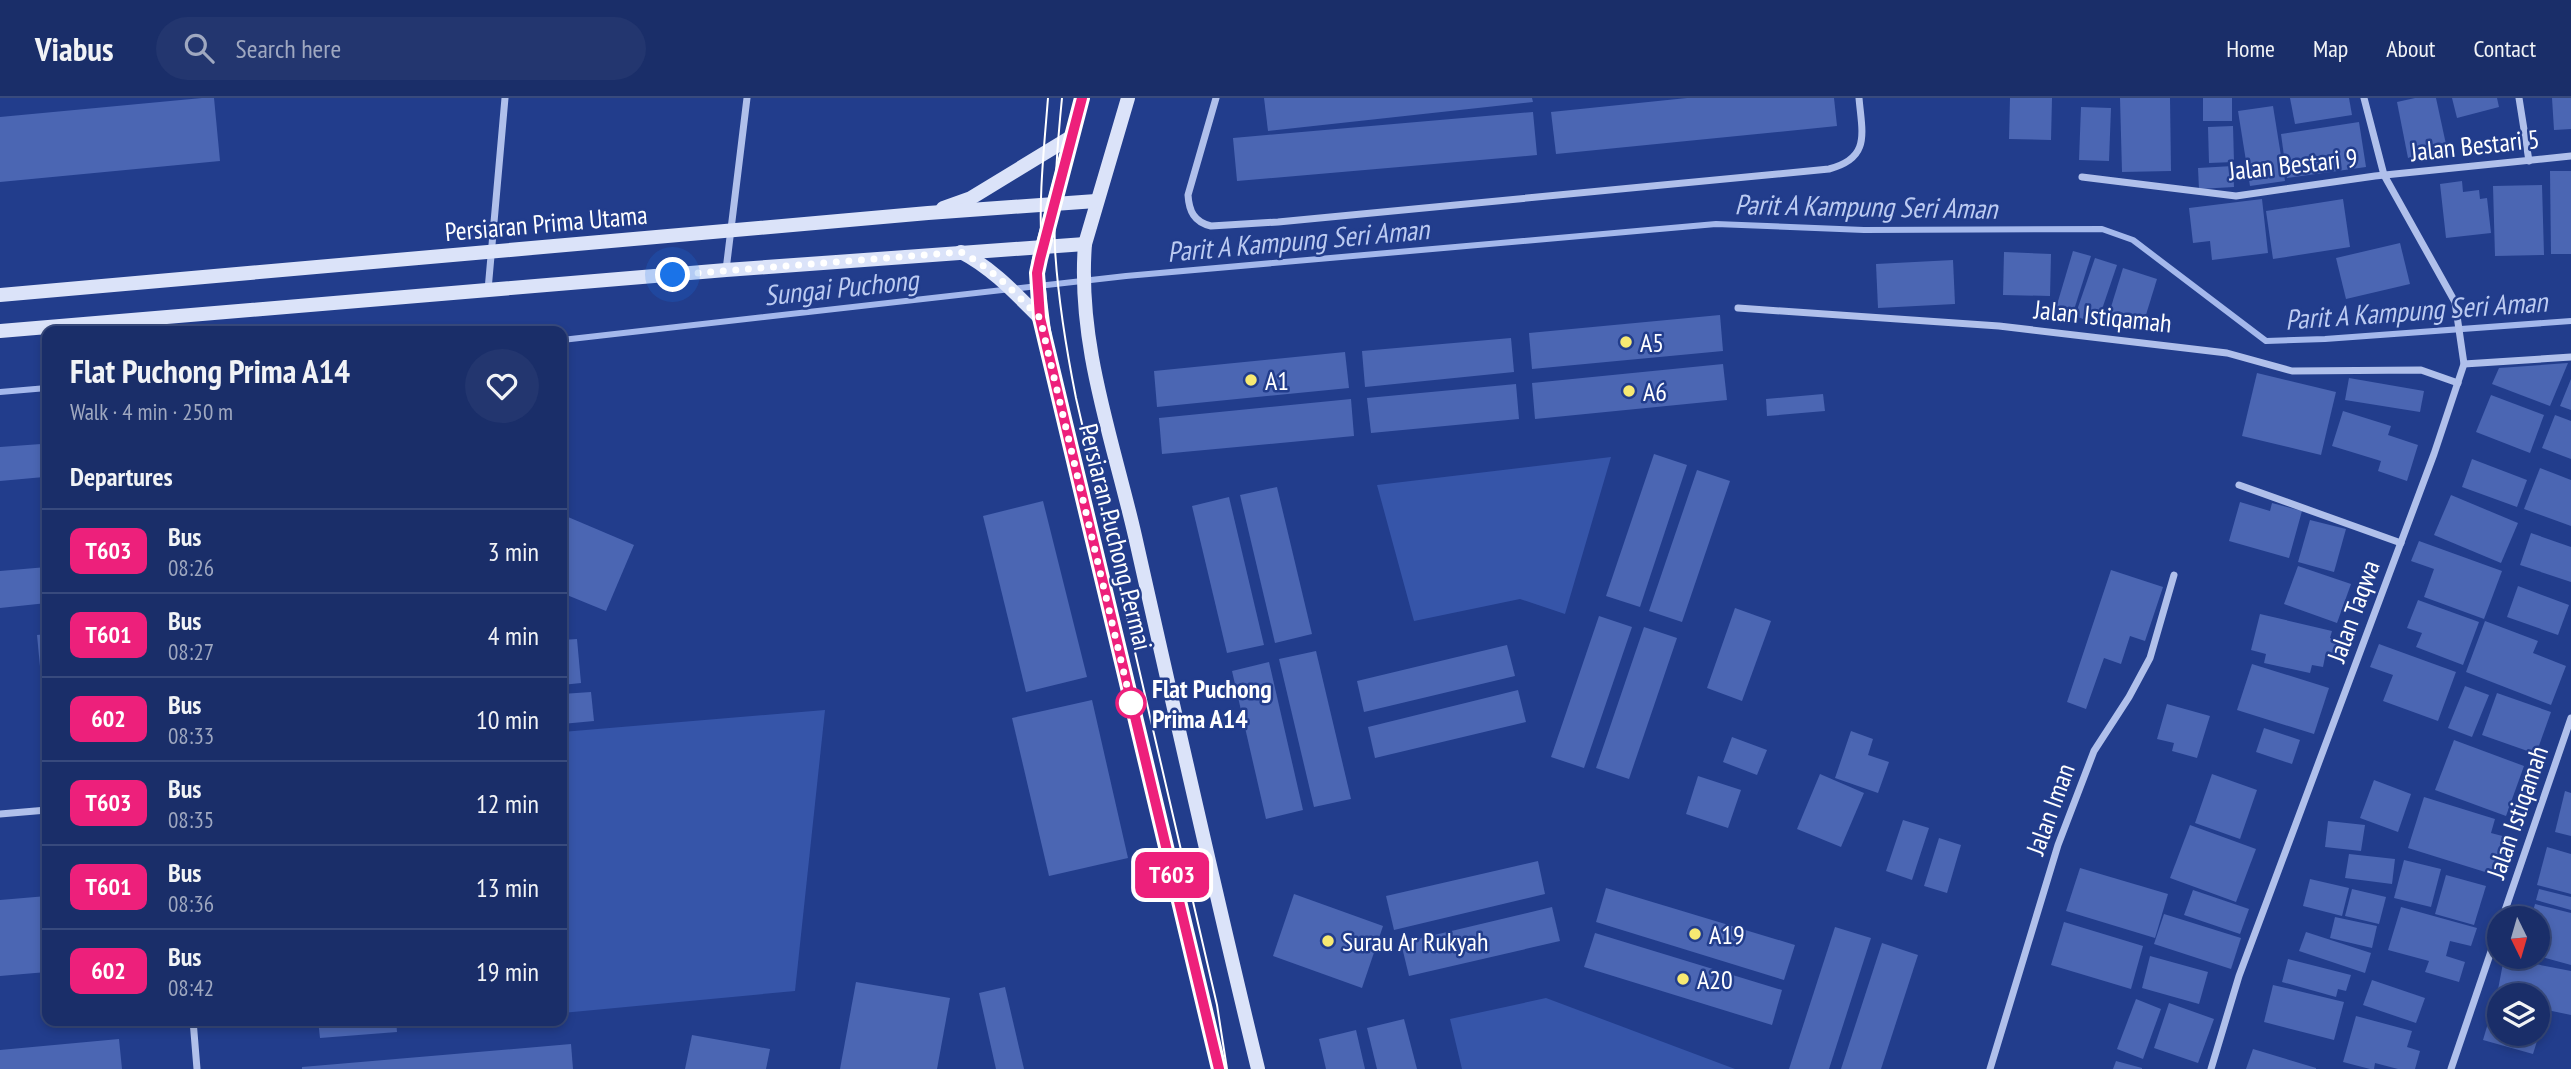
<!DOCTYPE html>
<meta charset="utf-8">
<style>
:root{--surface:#1a2e69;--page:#23366f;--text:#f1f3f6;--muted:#9fa8c0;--line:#384a7d}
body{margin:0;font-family:"PT Sans Narrow",sans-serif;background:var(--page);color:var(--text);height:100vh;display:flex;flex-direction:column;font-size:26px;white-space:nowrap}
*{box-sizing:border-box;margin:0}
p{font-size:23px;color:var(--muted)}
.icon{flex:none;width:38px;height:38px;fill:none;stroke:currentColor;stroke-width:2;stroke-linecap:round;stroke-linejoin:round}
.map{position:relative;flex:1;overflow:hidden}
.side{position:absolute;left:42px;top:228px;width:525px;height:700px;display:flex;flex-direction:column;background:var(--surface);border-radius:14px;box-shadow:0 4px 10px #0003,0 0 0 2px var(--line)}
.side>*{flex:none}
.badge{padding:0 14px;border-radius:10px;font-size:24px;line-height:46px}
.needle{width:46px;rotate:175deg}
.fabs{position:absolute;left:2487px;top:808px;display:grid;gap:14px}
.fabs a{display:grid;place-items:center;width:63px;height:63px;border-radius:50%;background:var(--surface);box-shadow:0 4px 10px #0003,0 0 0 2px var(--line);font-size:35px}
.you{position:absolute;width:35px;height:35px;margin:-18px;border:5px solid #fff;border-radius:50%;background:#1a73e8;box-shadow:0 0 0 10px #1a73e833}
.map>.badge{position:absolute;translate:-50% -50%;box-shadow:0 0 0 4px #fff}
h2{padding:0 28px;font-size:26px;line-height:63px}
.round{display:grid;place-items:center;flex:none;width:74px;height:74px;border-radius:37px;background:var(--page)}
.summary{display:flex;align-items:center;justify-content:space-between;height:119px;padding:0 28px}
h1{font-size:33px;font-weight:700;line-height:52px}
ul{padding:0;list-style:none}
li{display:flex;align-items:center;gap:21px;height:84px;padding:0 28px;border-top:2px solid var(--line)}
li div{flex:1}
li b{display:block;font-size:26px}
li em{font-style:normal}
li .badge{min-width:77px;font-weight:700;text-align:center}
header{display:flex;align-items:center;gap:42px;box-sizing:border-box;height:98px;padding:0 35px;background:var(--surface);border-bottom:2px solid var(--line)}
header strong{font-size:33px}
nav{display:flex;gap:38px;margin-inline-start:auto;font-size:24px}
.search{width:490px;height:63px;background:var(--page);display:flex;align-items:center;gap:18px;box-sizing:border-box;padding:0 24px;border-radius:38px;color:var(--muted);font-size:26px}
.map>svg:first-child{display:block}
</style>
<header>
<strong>Viabus</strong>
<div class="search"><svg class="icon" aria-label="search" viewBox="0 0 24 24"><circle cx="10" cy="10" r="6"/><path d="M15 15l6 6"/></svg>Search here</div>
<nav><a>Home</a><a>Map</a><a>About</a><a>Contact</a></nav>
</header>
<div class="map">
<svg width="2571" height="971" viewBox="0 0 2571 971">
<rect width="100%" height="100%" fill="#223d8c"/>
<!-- green -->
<g fill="#3655a9">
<path d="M1611,359l-46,157 -45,-15 -106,22 -37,-136z"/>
<path d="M825,612l-30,281 -233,22v-281z"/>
<path d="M1546,900l189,71h-273l-12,-50z"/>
</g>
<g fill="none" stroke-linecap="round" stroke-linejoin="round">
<!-- stream -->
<g stroke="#a4b8ec" stroke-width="6">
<path d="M562,242l564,-64 590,-52 148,6 238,-1 31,11 133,101 59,-2 246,-18"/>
<path d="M0,294l47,-4"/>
</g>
</g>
<!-- building -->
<g fill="#4b66b3">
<path d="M202,0h12l6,63 -220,21v-65z"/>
<path d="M1264,0h268l1,4 -265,29z"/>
<path d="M1687,0h147l3,28 -281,28 -5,-42z"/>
<path d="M2010,0h42l-1,42 -42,-1z"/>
<path d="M2120,0h50l1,73 -49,1z"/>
<rect x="2203" y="0" width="29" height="23"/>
<path d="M2290,0h59l3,17 -57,9z"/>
<path d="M2415,0h21l11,51 -39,9 -11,-56z"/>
<path d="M2452,0h45l2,9 -42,11z"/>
<path d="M2552,0h19v31l-17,1z"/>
<path d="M2273,8l12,75 -35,5 -12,-75z"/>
<path d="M2081,9l30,1 -2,53 -30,-1z"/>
<path d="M1533,14l4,43 -300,26 -4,-43z"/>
<path d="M2359,24l7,45 -79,11 -6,-44z"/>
<path d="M2233,28l1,36 -25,1 -1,-36z"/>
<path d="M2233,68l1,21 -35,2 -1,-21z"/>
<path d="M2550,73h21v83h-20z"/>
<path d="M2462,83l1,11 16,-2 1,9 7,-1 4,35 -45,5 -6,-54z"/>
<path d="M2542,87l2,70 -49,1 -2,-70z"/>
<path d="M2262,101l6,54 -56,7 -2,-19 -17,2 -4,-35z"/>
<path d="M2343,101l7,48 -77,12 -7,-48z"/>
<path d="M2400,145l10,41 -64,15 -10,-41z"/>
<path d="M2073,153l18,5 -18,57 -17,-5z"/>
<path d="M2004,154l47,2 -1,42 -47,-1z"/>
<path d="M2095,160l22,7 -20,59 -22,-8z"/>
<path d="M1953,162l2,44 -77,4 -2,-44z"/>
<path d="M2123,170l34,11 -16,52 -34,-11z"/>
<path d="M1720,217l3,36 -191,18 -3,-36z"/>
<path d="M1511,240l3,34 -149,15 -3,-36z"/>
<path d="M1345,254l4,36 -192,19 -3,-36z"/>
<path d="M2568,265l-18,43 -58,-22 7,-16z"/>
<path d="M1723,266l4,36 -192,19 -3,-36z"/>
<path d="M2257,275l79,19 -15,63 -79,-19z"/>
<path d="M2349,280l75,13 -4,21 -75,-12z"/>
<path d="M2571,281v31l-11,-4z"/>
<path d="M1516,286l3,35 -148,14 -4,-35z"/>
<path d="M1823,296l2,17 -58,5 -1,-17z"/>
<path d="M2491,297l53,20 -14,38 -54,-21z"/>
<path d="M1351,301l3,37 -192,18 -3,-36z"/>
<path d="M2343,313l48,15 -3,9 30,10 -11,36 -29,-10 3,-10 -49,-15z"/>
<path d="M2555,317l16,6v38l-29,-11z"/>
<path d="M41,346l3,33 -44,4v-34z"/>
<path d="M1654,356l33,11 -47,142 -34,-11z"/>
<path d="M2472,361l55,21 -10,27 -55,-20z"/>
<path d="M2540,370l31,12v46l-47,-17z"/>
<path d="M1697,372l33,11 -48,141 -33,-11z"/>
<path d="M1277,389l35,147 -37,9 -35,-148z"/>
<path d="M2451,397l67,28 -17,40 -67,-28z"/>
<path d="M1229,399l35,148 -37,8 -35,-147z"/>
<path d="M1043,403l44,176 -61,15 -43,-176z"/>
<path d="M2240,404l30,9 2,-8 30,8 -13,47 -60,-17z"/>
<path d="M568,419l66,28 -28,66 -44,-18v-61z"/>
<path d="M2310,422l36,9 -12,43 -36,-10z"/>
<path d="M2531,435l40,14v35l-51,-17z"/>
<path d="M2419,443l83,30 -18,48 -60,-22 10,-28 -23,-8z"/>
<path d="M2298,468l53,18 -14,39 -53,-19z"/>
<path d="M47,469v36l-47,5v-37z"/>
<path d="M2111,472l52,17 -18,54 -15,-5 -9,28 -17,-6 -18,51 -19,-7z"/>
<path d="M2518,488l51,19 -11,30 -51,-18z"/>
<path d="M2418,502l61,22 -16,43 -47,-18 6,-14 -15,-5z"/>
<path d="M1735,510l36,13 -29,80 -35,-13z"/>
<path d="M2260,516l72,17 -2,7 19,5 -4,18 -20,-4 -2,10 -11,-2 -2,8 -46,-10 2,-9 -15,-4z"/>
<path d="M1599,518l33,11 -48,141 -33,-11z"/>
<path d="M2485,523l53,20 -5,12 33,13 -15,39 -85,-33z"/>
<path d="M1644,529l33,11 -48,141 -33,-11z"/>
<path d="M47,536v42l-6,1 -4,-42z"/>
<path d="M577,541l4,44 -19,2v-45z"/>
<path d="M2379,546l77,28 -18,49 -55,-20 10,-26 -23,-8z"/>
<path d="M1507,547l8,31 -151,36 -7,-31z"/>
<path d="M1316,553l35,148 -37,8 -35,-148z"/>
<path d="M1269,564l34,148 -37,9 -34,-148z"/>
<path d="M2252,566l77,24 -15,46 -77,-24z"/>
<path d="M2465,588l24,9 -17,42 -24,-9z"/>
<path d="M1518,592l8,32 -151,36 -7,-31z"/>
<path d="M591,594l3,29 -32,3v-30z"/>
<path d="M2497,595l54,19 -15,42 -54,-19z"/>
<path d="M1092,602l36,158 -79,18 -37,-158z"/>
<path d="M2167,606l43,12 -13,42 -25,-7 2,-8 -17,-4z"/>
<path d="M2264,630l36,12 -8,24 -36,-12z"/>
<path d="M1851,633l22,8 -5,16 21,7 -11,31 -43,-15z"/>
<path d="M1732,639l35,13 -10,25 -34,-13z"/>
<path d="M2454,642l70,26 -18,50 -71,-26z"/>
<path d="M1820,676l44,19 -23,54 -44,-18z"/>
<path d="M2212,676l45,16 -17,49 -45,-16z"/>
<path d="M1698,678l43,14 -13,38 -42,-14z"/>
<path d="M2374,682l37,14 -13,38 -38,-14z"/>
<path d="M2565,693l6,2v43l-16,-4z"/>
<path d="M2424,699l71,22 -4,14 19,5 -12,38 -90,-28z"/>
<path d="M1903,722l26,8 -17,52 -26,-9z"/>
<path d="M2328,723l37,4 -4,26 -36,-4z"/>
<path d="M2190,727l66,24 -20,53 -66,-24z"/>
<path d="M1939,740l22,7 -14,48 -23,-7z"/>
<path d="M2547,749l24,7v40l-34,-9z"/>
<path d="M2349,756l46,5 -3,25 -47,-6z"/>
<path d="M2404,762l37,9 -10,38 -37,-9z"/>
<path d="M1538,763l7,33 -151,36 -8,-34z"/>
<path d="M2080,770l88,26 -13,44 -89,-27z"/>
<path d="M2446,777l40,11 -12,39 -39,-11z"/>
<path d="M2310,781l39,9 -7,28 -39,-10z"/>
<path d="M1606,790l189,57 -11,35 -188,-58z"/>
<path d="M2352,791l34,8 -7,27 -34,-8z"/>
<path d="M2539,791l32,8v13l-35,-10z"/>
<path d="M2193,792l56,19 -9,25 -56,-19z"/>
<path d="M1294,796l89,32 -21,62 -89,-32z"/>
<path d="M47,798v76l-47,4v-76z"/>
<path d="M2535,806l36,9v52l-33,-9v-37h-7z"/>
<path d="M1552,809l8,34 -151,35 -8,-33z"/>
<path d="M2401,809l76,21 -6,18 -21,-5 -4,15 19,6 -6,20 -34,-10 4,-11 -41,-11z"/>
<path d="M2164,816l77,24 -10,31 -77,-25z"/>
<path d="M2335,819l42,9 -5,22 -42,-10z"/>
<path d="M2064,824l79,24 -12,43 -80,-24z"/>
<path d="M1835,829l36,11 -42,131h-40z"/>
<path d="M2306,834l65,21 -6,20 -66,-22z"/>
<path d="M1595,835l187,57 -10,35 -188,-58z"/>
<path d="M1882,845l36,12 -37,114h-40z"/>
<path d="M2150,858l58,16 -9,32 -57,-16z"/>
<path d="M2504,860l67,13v44l-33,-7v-12h-39v5l-3,-1z"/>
<path d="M2288,861l63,16 -5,16 -8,-2 -2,8 -54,-15z"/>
<path d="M2372,882l53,18 -9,25 -53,-18z"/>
<path d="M856,884l94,16 -13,71h-97z"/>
<path d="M2273,887l71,17 -10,38 -70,-18z"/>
<path d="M1005,889l19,82h-28l-17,-76z"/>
<path d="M2136,901l25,10 -18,50 -26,-10z"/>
<path d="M2169,905l45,16 -16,44 -44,-15z"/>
<path d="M2491,915l8,3v18h39v-7l3,1 -8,26 -50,-14z"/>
<path d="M2356,918l56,15 -5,16 13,4 -5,18h-17l-23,-6 -1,6h-4l-27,-7z"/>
<path d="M1404,921l13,50h-40l-10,-41z"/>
<path d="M318,922h78l1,12 -77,6z"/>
<path d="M1356,932l9,39h-39l-7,-30z"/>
<path d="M692,937l78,14 -4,20h-81z"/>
<path d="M119,941l3,30h-122v-19z"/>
<path d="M571,946l2,25h-271v-2z"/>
<path d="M2253,951l63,19v1h-70z"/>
<path d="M2116,963l26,7v1h-29z"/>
</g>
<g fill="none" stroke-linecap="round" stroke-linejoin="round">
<!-- minor -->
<g stroke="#b0c0eb" stroke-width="7">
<path d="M1216,0l-28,97c1,16 6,27 23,31l67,-4 551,-53c42,-11 33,-36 30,-71"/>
<path d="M2519,0l10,63"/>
<path d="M2082,79l154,19 139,-20 196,-20"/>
<path d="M726,172l21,-172"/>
<path d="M488,192l17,-192"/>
<path d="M1738,210l261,18 228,27 65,18 129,-1 37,13"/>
<path d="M2464,266l107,-7"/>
<path d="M2239,387l162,58"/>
<path d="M0,716l47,-4"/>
<path d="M2502,821l69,-201"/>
<path d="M193,922l4,49"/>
<path d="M1990,971l68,-224 36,-94 35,-54 21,-39 24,-83"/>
<path d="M2211,971l28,-93 195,-522 30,-90 -9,-62 -71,-127 -20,-77"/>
<path d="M2451,971l48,-141"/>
</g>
<!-- secondary -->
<g stroke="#dbe3f9" stroke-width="14">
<path d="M1082,0l-43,161 -2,14 3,45 179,751"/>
<path d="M1128,0l-43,146c-8,100 28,196 50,292 40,178 80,356 123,533"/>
<path d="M943,110l28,-10 100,-61"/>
<path d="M961,154c31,16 54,41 79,66"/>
<path d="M0,197l928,-82 168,-12"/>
<path d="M0,233l726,-61 359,-26"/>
</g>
<!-- tram -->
<g stroke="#fff" stroke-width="2">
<path d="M1048,0c-4,51 -10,104 -6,155 3,50 11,100 19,149l144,606 10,61"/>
<path d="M1062,0c-5,50 -9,100 -7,151 3,50 11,99 21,149l141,607 10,64"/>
</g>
</g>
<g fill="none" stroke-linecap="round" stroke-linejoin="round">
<!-- line casing -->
<g stroke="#fff" stroke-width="16">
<path id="line" d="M1082,0l-42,161 -3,14 3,45 179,751"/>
</g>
<!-- line -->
<use href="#line" stroke="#ed207b" stroke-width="10"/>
<!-- walk -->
<path stroke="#fff" stroke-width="7" stroke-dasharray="0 12.6" d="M673,177l288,-23c31,16 54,41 79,66l92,389 -1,-4"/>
</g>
<!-- markers -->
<g fill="#f7e972" stroke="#223d8c" stroke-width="2.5">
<circle cx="1626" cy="244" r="7"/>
<circle cx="1251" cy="282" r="7"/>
<circle cx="1629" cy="293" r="7"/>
<circle cx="1695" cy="836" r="7"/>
<circle cx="1328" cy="843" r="7"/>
<circle cx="1683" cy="881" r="7"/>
</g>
<circle fill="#fff" stroke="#ed207b" stroke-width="3.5" cx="1131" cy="605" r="14"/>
<g text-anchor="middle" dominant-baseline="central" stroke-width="5" stroke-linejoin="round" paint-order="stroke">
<!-- street labels -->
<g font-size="26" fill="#fff" stroke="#223d8c">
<text transform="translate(2475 47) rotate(-6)">Jalan Bestari 5</text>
<text transform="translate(2293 66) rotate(-6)">Jalan Bestari 9</text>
<text transform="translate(546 125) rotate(-5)">Persiaran Prima Utama</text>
<text transform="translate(2103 218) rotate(6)">Jalan Istiqamah</text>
<text transform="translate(1116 439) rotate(76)">Persiaran Puchong Permai</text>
<text transform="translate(2353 513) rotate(-70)">Jalan Taqwa</text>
<text transform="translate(2050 711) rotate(-70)">Jalan Iman</text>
<text transform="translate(2517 714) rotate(-71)">Jalan Istiqamah</text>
</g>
<!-- poi labels -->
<g font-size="26" fill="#fff" stroke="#223d8c" text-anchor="start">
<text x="1640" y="244">A5</text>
<text x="1265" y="282">A1</text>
<text x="1643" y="293">A6</text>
<text x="1709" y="836">A19</text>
<text x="1342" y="843">Surau Ar Rukyah</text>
<text x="1697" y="881">A20</text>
</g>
<!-- stop labels -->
<g font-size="26" font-weight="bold" fill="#fff" stroke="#223d8c" text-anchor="start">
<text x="1152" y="590">Flat Puchong<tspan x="1152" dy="30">Prima A14</tspan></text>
</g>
<!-- water labels -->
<g font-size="28" font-style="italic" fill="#bccbf2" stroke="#223d8c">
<text transform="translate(1866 108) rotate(1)">Parit A Kampung Seri Aman</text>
<text transform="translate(1298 142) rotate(-5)">Parit A Kampung Seri Aman</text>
<text transform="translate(841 189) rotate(-6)">Sungai Puchong</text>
<text transform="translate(2416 212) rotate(-4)">Parit A Kampung Seri Aman</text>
</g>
</g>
</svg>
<div class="fabs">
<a><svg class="needle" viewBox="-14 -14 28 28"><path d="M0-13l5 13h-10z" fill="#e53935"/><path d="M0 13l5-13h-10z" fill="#9fa8c0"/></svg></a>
<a><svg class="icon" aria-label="layers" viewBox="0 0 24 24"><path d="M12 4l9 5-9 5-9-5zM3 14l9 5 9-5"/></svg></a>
</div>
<div class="you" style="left:673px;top:177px"></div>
<b class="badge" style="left:1172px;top:777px;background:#ed207b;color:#fff">T603</b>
<section class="side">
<div class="summary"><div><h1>Flat Puchong Prima A14</h1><p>Walk · 4 min · 250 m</p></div><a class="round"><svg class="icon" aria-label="heart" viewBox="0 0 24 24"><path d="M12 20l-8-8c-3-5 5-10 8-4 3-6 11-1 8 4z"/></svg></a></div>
<h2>Departures</h2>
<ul>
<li><span class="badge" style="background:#ed207b;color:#fff">T603</span><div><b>Bus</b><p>08:26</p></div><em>3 min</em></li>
<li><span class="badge" style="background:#ed207b;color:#fff">T601</span><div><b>Bus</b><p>08:27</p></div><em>4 min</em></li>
<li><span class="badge" style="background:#ed207b;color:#fff">602</span><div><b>Bus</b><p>08:33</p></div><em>10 min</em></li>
<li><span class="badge" style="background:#ed207b;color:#fff">T603</span><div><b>Bus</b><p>08:35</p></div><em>12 min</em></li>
<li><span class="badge" style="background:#ed207b;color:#fff">T601</span><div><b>Bus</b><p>08:36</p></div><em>13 min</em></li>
<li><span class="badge" style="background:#ed207b;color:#fff">602</span><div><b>Bus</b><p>08:42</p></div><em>19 min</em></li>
</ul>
</section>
</div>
